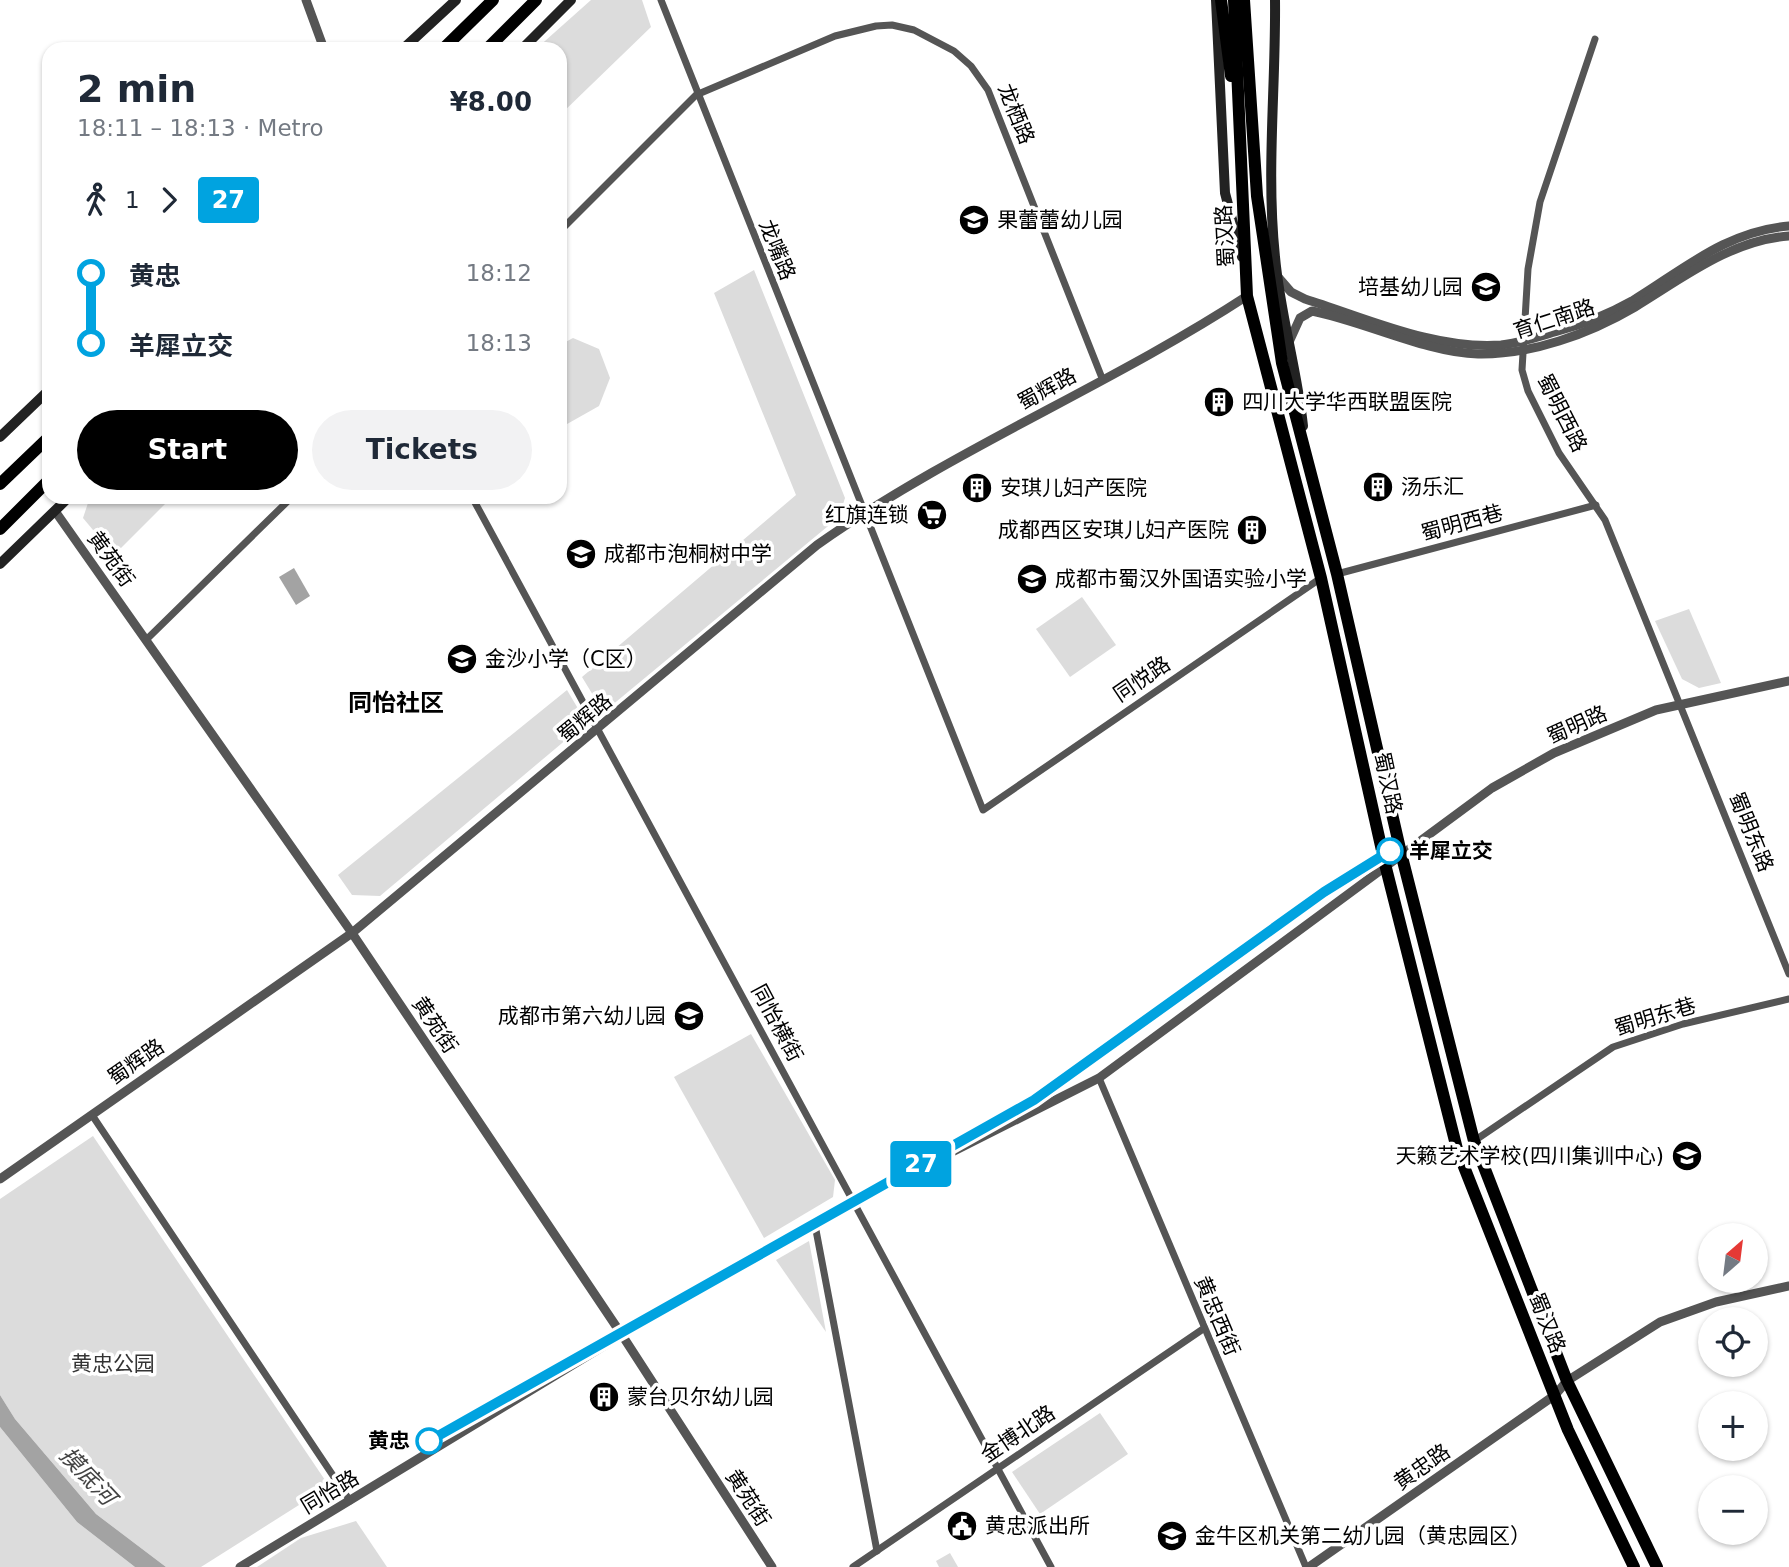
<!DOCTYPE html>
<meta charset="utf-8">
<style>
:root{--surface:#fff;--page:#f2f2f3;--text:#1f2937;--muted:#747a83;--accent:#000}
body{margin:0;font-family:"DejaVu Sans","Noto Sans SC",sans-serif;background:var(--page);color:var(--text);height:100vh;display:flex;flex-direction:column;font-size:26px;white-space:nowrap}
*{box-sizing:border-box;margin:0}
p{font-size:23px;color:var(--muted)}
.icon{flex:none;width:38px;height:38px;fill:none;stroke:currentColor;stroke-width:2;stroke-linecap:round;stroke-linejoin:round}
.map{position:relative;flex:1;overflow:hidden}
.side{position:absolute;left:42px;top:42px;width:525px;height:462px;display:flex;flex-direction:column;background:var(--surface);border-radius:21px;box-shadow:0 2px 5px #0004}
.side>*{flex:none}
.badge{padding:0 14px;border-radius:5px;font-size:24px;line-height:46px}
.needle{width:46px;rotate:28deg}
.controls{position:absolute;left:1698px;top:1223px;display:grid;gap:14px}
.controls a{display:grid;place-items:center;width:70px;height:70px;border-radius:50%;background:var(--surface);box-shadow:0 2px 5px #0004;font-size:35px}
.map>.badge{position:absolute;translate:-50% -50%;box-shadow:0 0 0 4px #fff}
.legs{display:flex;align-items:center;gap:10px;height:77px;padding:0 35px;font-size:23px}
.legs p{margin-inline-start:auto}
.head{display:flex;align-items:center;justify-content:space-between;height:119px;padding:0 35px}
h1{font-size:38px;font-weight:700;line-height:52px}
.action{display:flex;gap:14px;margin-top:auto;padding:14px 35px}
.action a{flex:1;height:80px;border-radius:42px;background:var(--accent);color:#fff;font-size:28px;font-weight:700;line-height:80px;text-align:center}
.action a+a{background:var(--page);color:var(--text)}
ul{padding:0 35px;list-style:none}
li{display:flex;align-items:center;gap:24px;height:70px;font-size:26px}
li i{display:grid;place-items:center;width:10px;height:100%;margin:0 9px;background:currentColor}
li i::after{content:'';width:18px;height:18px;margin:-9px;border:5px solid;border-radius:50%;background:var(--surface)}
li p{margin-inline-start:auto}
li:first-child i{background:linear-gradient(#0000 50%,currentColor 0)}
li:last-child i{background:linear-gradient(currentColor 50%,#0000 0)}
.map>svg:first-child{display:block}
</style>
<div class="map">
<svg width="1789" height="1567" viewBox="0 0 1789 1567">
<rect width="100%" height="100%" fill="#fff"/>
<!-- green -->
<g fill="#dcdcdc">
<path d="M591,0h51l9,27 -91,88v-66h-24z"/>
<path d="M754,270l91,228 -6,19 -228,189 -12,-1 -17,-28 214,-182 -82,-202z"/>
<path d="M573,338l26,11 11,29 -11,28 -39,22v-83z"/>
<path d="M90,497h82l-58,58 -31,-37z"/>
<path d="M1082,597l34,48 -46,32 -34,-48z"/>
<path d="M1689,609l32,74 -22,5 -17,-9 -27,-58z"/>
<path d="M567,690l16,27 -3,11 -200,168 -28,-1 -14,-20z"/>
<path d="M751,1034l84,146 -2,17 -69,41 -90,-161z"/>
<path d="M93,1136l236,350 -128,81h-35l-70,-53 -81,-95 -15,-24v-196z"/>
<path d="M809,1241l17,91 -50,-72z"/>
<path d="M1100,1413l28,41 -88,60 -28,-42z"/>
<path d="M0,1427l77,95 58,45h-135z"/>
<path d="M356,1521l31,46h-130l44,-29z"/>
<path d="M950,1553l8,14h-19l-3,-6z"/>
</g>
<!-- water -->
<g fill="#a3a3a3">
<path d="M294,568l16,28 -14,9 -17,-28z"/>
<path d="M0,1395l15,24 81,95 70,53h-31l-58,-45 -77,-95z"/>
</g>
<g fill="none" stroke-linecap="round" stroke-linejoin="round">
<!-- minor -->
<g stroke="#555" stroke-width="7">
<path d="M661,0l322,810 338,-232"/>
<path d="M1595,39l-55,163 -12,67 -6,101 6,21 31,62 46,67 184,454"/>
<path d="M560,231l136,-136 139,-59 41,-10 16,-1 22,5 40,21 17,15 17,24 114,288"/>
<path d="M472,497l579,1070"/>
<path d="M1337,574l259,-69"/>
<path d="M147,639l145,-142"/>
<path d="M1099,1078l207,489"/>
<path d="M92,1115l258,386"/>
<path d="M1474,1141l139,-94 70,-23 106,-25"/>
<path d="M815,1225l62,326"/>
<path d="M853,1567l350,-238"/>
</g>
<!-- tertiary -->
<g stroke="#555" stroke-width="9">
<path d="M306,0l18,49"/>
<path d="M1278,277l13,15 14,7c61,19 130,51 196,46 20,-2 39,-9 57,-14 26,-7 51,-17 74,-30 51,-31 94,-70 157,-75"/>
<path d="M1290,340l10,-22 12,-7c51,10 116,42 166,43 53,1 111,-20 157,-47 48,-29 96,-67 154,-71"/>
<path d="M55,511l297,422 270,402 150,232"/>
<path d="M0,1179l352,-246 465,-388c136,-96 292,-159 430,-249"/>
<path d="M240,1567l382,-232 231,-133 246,-124 393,-290 62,-35 102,-43 133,-29"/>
<path d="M1309,1567l246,-172 12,-14 93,-59 56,-20 73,-16"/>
</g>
<!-- secondary -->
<g stroke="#222" stroke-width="10">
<path d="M1216,0l9,193 17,64"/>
<path d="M1275,0c1,86 -9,171 0,257 5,57 22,112 28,169"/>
<path d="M403,49l53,-49"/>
<path d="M522,49l49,-49"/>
<path d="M0,437l49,-47"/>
<path d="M0,564l69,-67"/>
</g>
<!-- primary -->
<g stroke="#000" stroke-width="12">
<path d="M1401,853l73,288 93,240 90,186"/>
<path d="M1385,864l72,285 111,281 66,137"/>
</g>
<!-- trunk -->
<g stroke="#000" stroke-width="12">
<path d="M1221,0l10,76"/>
<path d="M1234,0l13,296 74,282 64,286"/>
<path d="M1244,0l13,196 25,167 55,211 64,279"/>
<path d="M443,49l50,-49"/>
<path d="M487,49l49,-49"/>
<path d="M0,484l49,-47"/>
<path d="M0,529l49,-49"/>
</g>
</g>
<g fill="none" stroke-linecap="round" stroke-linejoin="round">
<!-- line-1 casing -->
<g stroke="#fff" stroke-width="16">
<path id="line-1" d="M429,1441l605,-341 290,-208 66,-41"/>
</g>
<!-- line-1 -->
<use href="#line-1" stroke="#00a3e0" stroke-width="10"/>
</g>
<!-- icons -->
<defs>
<g id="school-disc" transform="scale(1.575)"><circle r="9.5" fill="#000" stroke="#fff"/><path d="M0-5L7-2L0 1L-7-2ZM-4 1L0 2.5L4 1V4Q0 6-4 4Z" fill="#fff"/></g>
<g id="building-disc" transform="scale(1.575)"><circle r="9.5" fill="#000" stroke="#fff"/><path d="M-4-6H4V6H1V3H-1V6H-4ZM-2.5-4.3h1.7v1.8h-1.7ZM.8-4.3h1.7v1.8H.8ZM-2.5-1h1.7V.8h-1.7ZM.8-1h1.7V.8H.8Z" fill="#fff"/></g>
<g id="supermarket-disc" transform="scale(1.575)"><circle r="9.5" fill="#000" stroke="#fff"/><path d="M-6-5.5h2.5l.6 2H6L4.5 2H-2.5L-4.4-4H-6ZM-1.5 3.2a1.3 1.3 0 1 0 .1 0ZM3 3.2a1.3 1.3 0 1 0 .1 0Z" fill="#fff"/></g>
<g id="civic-disc" transform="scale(1.575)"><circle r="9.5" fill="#000" stroke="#fff"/><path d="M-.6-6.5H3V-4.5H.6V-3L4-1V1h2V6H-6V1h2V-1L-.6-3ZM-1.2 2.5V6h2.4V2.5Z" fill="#fff"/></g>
</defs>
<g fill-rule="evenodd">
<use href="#school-disc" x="974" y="220"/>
<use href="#school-disc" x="1486" y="287"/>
<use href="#building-disc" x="1219" y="402"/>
<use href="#building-disc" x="1378" y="487"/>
<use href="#building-disc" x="977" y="488"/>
<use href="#supermarket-disc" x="932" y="515"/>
<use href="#building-disc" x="1252" y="530"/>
<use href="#school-disc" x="581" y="554"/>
<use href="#school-disc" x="1032" y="579"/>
<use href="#school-disc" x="462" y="659"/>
<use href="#school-disc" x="689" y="1016"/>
<use href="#school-disc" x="1687" y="1156"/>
<use href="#building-disc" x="604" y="1397"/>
<use href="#civic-disc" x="962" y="1526"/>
<use href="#school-disc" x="1172" y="1536"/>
</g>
<!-- markers -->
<g fill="#fff" stroke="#00a3e0" stroke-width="3.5">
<circle cx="1390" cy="851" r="12"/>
<circle cx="429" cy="1441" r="12"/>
</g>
<g text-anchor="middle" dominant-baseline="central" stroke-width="7" stroke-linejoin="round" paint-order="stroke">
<!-- street labels -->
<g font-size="21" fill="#000" stroke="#fff">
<text transform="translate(1016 114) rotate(68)">龙栖路</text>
<text transform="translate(1225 236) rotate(-93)">蜀汉路</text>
<text transform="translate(777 250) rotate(68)">龙嘴路</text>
<text transform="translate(1554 319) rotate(-18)">育仁南路</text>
<text transform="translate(1047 389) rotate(-29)">蜀辉路</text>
<text transform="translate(1562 413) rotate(63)">蜀明西路</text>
<text transform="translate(1462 523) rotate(-15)">蜀明西巷</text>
<text transform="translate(111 559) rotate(54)">黄苑街</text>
<text transform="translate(1142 679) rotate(-34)">同悦路</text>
<text transform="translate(585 718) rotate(-40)">蜀辉路</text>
<text transform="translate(1577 725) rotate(-24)">蜀明路</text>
<text transform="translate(1388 783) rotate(78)">蜀汉路</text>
<text transform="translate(1751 832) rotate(68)">蜀明东路</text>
<text transform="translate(1655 1017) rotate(-17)">蜀明东巷</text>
<text transform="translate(777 1023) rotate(62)">同怡横街</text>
<text transform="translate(435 1025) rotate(56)">黄苑街</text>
<text transform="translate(136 1062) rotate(-35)">蜀辉路</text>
<text transform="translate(1217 1316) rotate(67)">黄忠西街</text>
<text transform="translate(1547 1323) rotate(68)">蜀汉路</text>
<text transform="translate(1018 1434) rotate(-34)">金博北路</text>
<text transform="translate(1422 1467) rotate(-35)">黄忠路</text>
<text transform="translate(330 1492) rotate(-31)">同怡路</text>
<text transform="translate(748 1498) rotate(57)">黄苑街</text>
</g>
<!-- poi labels -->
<g font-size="21" fill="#000" stroke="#fff" text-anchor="start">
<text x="997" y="220">果蕾蕾幼儿园</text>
<text x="1463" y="287" text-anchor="end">培基幼儿园</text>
<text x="1242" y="402">四川大学华西联盟医院</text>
<text x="1401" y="487">汤乐汇</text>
<text x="1000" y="488">安琪儿妇产医院</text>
<text x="909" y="515" text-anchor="end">红旗连锁</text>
<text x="1229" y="530" text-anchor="end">成都西区安琪儿妇产医院</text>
<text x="604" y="554">成都市泡桐树中学</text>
<text x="1055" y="579">成都市蜀汉外国语实验小学</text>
<text x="485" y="659">金沙小学（C区）</text>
<text x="666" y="1016" text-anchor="end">成都市第六幼儿园</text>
<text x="1664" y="1156" text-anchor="end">天籁艺术学校(四川集训中心)</text>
<text x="627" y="1397">蒙台贝尔幼儿园</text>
<text x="985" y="1526">黄忠派出所</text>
<text x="1195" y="1536">金牛区机关第二幼儿园（黄忠园区）</text>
</g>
<!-- stop labels -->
<g font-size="21" font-weight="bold" fill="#000" stroke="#fff" text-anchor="start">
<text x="1409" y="851">羊犀立交</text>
<text x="410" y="1441" text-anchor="end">黄忠</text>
</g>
<!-- park labels -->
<g font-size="21" fill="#333" stroke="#fff">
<text x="113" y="1364">黄忠公园</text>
</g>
<!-- water labels -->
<g font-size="23" font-style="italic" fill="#444" stroke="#fff">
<text transform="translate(88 1476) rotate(47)">摸底河</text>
</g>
<!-- quarter labels -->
<g font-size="24" font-weight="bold" fill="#000" stroke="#fff">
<text x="396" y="703">同怡社区</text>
</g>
</g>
</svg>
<div class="controls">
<a><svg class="needle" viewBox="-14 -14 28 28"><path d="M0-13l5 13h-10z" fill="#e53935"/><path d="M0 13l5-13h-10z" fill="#747a83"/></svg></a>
<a><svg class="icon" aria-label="locate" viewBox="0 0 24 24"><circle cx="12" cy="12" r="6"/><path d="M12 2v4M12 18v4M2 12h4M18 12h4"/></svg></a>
<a>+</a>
<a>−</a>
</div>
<b class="badge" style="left:921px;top:1164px;background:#00a3e0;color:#fff">27</b>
<section class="side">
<div class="head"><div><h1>2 min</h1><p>18:11 – 18:13 · Metro</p></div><b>¥8.00</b></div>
<div class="legs"><svg class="icon" aria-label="walk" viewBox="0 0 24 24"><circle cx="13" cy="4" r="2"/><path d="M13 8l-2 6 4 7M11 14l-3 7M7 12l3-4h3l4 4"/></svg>1<svg class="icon" aria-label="forward" viewBox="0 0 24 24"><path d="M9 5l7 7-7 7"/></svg><b class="badge" style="background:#00a3e0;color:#fff">27</b></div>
<ul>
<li><i style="color:#00a3e0"></i><b>黄忠</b><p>18:12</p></li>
<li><i style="color:#00a3e0"></i><b>羊犀立交</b><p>18:13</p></li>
</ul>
<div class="action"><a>Start</a><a>Tickets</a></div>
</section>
</div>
